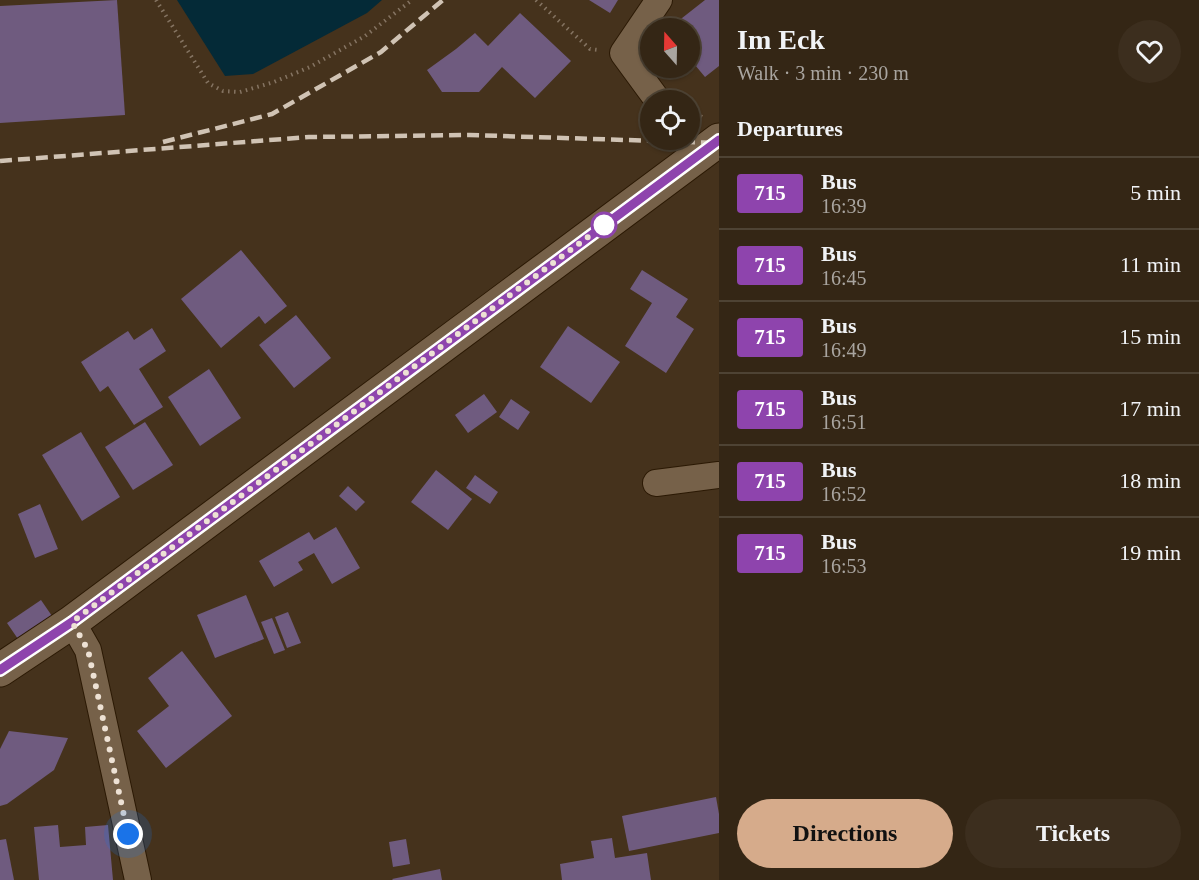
<!DOCTYPE html>
<meta charset="utf-8">
<style>
:root{--surface:#342615;--page:#3c2e1e;--text:#f1f3f6;--muted:#a9a5a0;--line:#4e4334;--accent:#d6ab8b}
body{margin:0;font-family:Georgia,serif;background:var(--page);color:var(--text);height:100vh;display:flex;flex-direction:column;font-size:22px;white-space:nowrap}
*{box-sizing:border-box;margin:0}
p{font-size:20px;color:var(--muted)}
.icon{flex:none;width:33px;height:33px;fill:none;stroke:currentColor;stroke-width:2;stroke-linecap:round;stroke-linejoin:round}
.map{position:relative;flex:1;overflow:hidden}
.side{display:flex;flex-direction:column;background:var(--surface);width:480px}
.side>*{flex:none}
.badge{padding:0 12px;border-radius:4px;font-size:21px;line-height:39px}
.needle{width:39px;rotate:340deg}
.tools{position:absolute;left:640px;top:18px;display:grid;gap:12px}
.tools a{display:grid;place-items:center;width:60px;height:60px;border-radius:50%;background:var(--surface);box-shadow:0 2px 4px #0004,0 0 0 2px var(--line);font-size:30px}
.you{position:absolute;width:30px;height:30px;margin:-15px;border:4px solid #fff;border-radius:50%;background:#1a73e8;box-shadow:0 0 0 9px #1a73e833}
.map>.badge{position:absolute;translate:-50% -50%;box-shadow:0 0 0 3px #fff}
h2{padding:0 18px;font-size:22px;line-height:54px}
.round{display:grid;place-items:center;flex:none;width:63px;height:63px;border-radius:32px;background:var(--page)}
.headline{display:flex;align-items:center;justify-content:space-between;height:102px;padding:0 18px}
h1{font-size:28px;font-weight:700;line-height:45px}
.primary-button{display:flex;gap:12px;margin-top:auto;padding:12px 18px}
.primary-button a{flex:1;height:69px;border-radius:36px;background:var(--accent);color:#111;font-size:24px;font-weight:700;line-height:69px;text-align:center}
.primary-button a+a{background:var(--page);color:var(--text)}
ul{padding:0;list-style:none}
li{display:flex;align-items:center;gap:18px;height:72px;padding:0 18px;border-top:2px solid var(--line)}
li div{flex:1}
li b{display:block;font-size:22px}
li em{font-style:normal}
li .badge{min-width:66px;font-weight:700;text-align:center}
main{display:flex;flex:1;min-height:0}
.map>svg:first-child{display:block}
</style>
<main>
<div class="map">
<svg width="719" height="880" viewBox="0 0 719 880">
<rect width="100%" height="100%" fill="#45321c"/>
<!-- water -->
<path fill="#042a37" d="M177,0h205l-15,13 -114,61 -28,2z"/>
<!-- building -->
<g fill="#6f5b7f">
<path d="M117,0l8,115 -125,8v-117z"/>
<path d="M589,0h29l-8,13z"/>
<path d="M705,0h14v66l-14,11 -15,-18v-31h-7l-6,-6z"/>
<path d="M520,13l51,48 -36,37 -33,-31 -23,25h-37l-15,-22 29,-21 19,-16 13,13z"/>
<path d="M241,250l46,56 -22,18 -6,-8 -38,32 -40,-49z"/>
<path d="M642,270l46,29 -12,18 18,12 -28,44 -41,-27 27,-43 -22,-14z"/>
<path d="M296,315l35,43 -37,30 -35,-43z"/>
<path d="M568,326l52,36 -29,41 -51,-36z"/>
<path d="M152,328l14,23 -27,18 24,38 -29,18 -26,-39 -8,6 -19,-30 47,-31 6,9z"/>
<path d="M209,369l32,49 -41,28 -32,-49z"/>
<path d="M484,394l13,18 -29,21 -13,-18z"/>
<path d="M511,399l19,13 -12,18 -19,-13z"/>
<path d="M145,422l28,43 -40,25 -28,-43z"/>
<path d="M81,432l39,65 -38,24 -40,-66z"/>
<path d="M436,470l36,29 -24,31 -37,-28z"/>
<path d="M475,475l23,17 -8,12 -24,-16z"/>
<path d="M348,486l17,16 -9,9 -17,-15z"/>
<path d="M40,504l18,45 -23,9 -17,-44z"/>
<path d="M336,527l24,41 -28,16 -18,-31 -16,9 5,8 -29,17 -15,-26 50,-29 5,8z"/>
<path d="M246,595l18,44 -49,19 -18,-43z"/>
<path d="M41,600l11,16 -34,23 -11,-16z"/>
<path d="M288,612l13,31 -14,5 -12,-31z"/>
<path d="M272,618l13,32 -11,4 -13,-32z"/>
<path d="M182,651l50,65 -66,52 -29,-37 32,-25 -21,-28z"/>
<path d="M9,731l59,7 -14,32 -47,34 -7,2v-57z"/>
<path d="M716,797l3,17v19l-90,18 -7,-35z"/>
<path d="M58,825l2,22 26,-2 -1,-18 23,-2 5,55h-74l-5,-53z"/>
<path d="M612,838l3,20 32,-5 4,27h-89l-2,-16 34,-6 -3,-17z"/>
<path d="M6,839l8,41h-14v-40z"/>
<path d="M406,839l4,25 -17,3 -4,-25z"/>
<path d="M440,869l2,11h-49l-1,-1z"/>
</g>
<g fill="none" stroke-linecap="round" stroke-linejoin="round">
<!-- street casing -->
<g stroke="#2b1904" stroke-width="28">
<g id="street">
<path d="M656,98l-33,-45 36,-53"/>
<path d="M656,483l63,-8"/>
<path d="M72,622l16,28 50,230"/>
</g>
</g>
<!-- secondary casing -->
<g stroke="#2b1904" stroke-width="35">
<path id="secondary" d="M0,670l72,-48 647,-482"/>
</g>
<!-- path -->
<g stroke="#857462" stroke-width="4" stroke-dasharray="1.5 4.5" stroke-linecap="butt">
<path d="M156,0l52,83 15,8 17,1 34,-10 36,-15 55,-31 47,-36"/>
<path d="M536,0l54,49 8,1"/>
<path d="M690,111l12,6"/>
</g>
<!-- street -->
<use href="#street" stroke="#766149" stroke-width="26"/>
<!-- secondary -->
<use href="#secondary" stroke="#766149" stroke-width="33"/>
<!-- rail -->
<g stroke="#d0c3b4" stroke-width="4.5" stroke-dasharray="12 6" stroke-linecap="butt">
<path d="M163,142l109,-28 109,-62 62,-52"/>
<path d="M0,161l309,-24 161,-2 249,8"/>
</g>
</g>
<g fill="none" stroke-linecap="round" stroke-linejoin="round">
<!-- line casing -->
<g stroke="#fff" stroke-width="14">
<path id="line" d="M0,670l72,-48 647,-482"/>
</g>
<!-- line -->
<use href="#line" stroke="#8e44ad" stroke-width="9"/>
<!-- walk -->
<path stroke="#ede1d4" stroke-width="6" stroke-dasharray="0 10.8" d="M128,834l-40,-184 -16,-28 532,-397"/>
</g>
<!-- markers -->
<circle fill="#fff" stroke="#8e44ad" stroke-width="3" cx="604" cy="225" r="12"/>
</svg>
<div class="tools">
<a><svg class="needle" viewBox="-14 -14 28 28"><path d="M0-13l5 13h-10z" fill="#e53935"/><path d="M0 13l5-13h-10z" fill="#a9a5a0"/></svg></a>
<a><svg class="icon" aria-label="locate" viewBox="0 0 24 24"><circle cx="12" cy="12" r="6"/><path d="M12 2v4M12 18v4M2 12h4M18 12h4"/></svg></a>
</div>
<div class="you" style="left:128px;top:834px"></div>
</div>
<section class="side">
<div class="headline"><div><h1>Im Eck</h1><p>Walk · 3 min · 230 m</p></div><a class="round"><svg class="icon" aria-label="heart" viewBox="0 0 24 24"><path d="M12 20l-8-8c-3-5 5-10 8-4 3-6 11-1 8 4z"/></svg></a></div>
<h2>Departures</h2>
<ul>
<li><span class="badge" style="background:#8e44ad;color:#fff">715</span><div><b>Bus</b><p>16:39</p></div><em>5 min</em></li>
<li><span class="badge" style="background:#8e44ad;color:#fff">715</span><div><b>Bus</b><p>16:45</p></div><em>11 min</em></li>
<li><span class="badge" style="background:#8e44ad;color:#fff">715</span><div><b>Bus</b><p>16:49</p></div><em>15 min</em></li>
<li><span class="badge" style="background:#8e44ad;color:#fff">715</span><div><b>Bus</b><p>16:51</p></div><em>17 min</em></li>
<li><span class="badge" style="background:#8e44ad;color:#fff">715</span><div><b>Bus</b><p>16:52</p></div><em>18 min</em></li>
<li><span class="badge" style="background:#8e44ad;color:#fff">715</span><div><b>Bus</b><p>16:53</p></div><em>19 min</em></li>
</ul>
<div class="primary-button"><a>Directions</a><a>Tickets</a></div>
</section>
</main>
